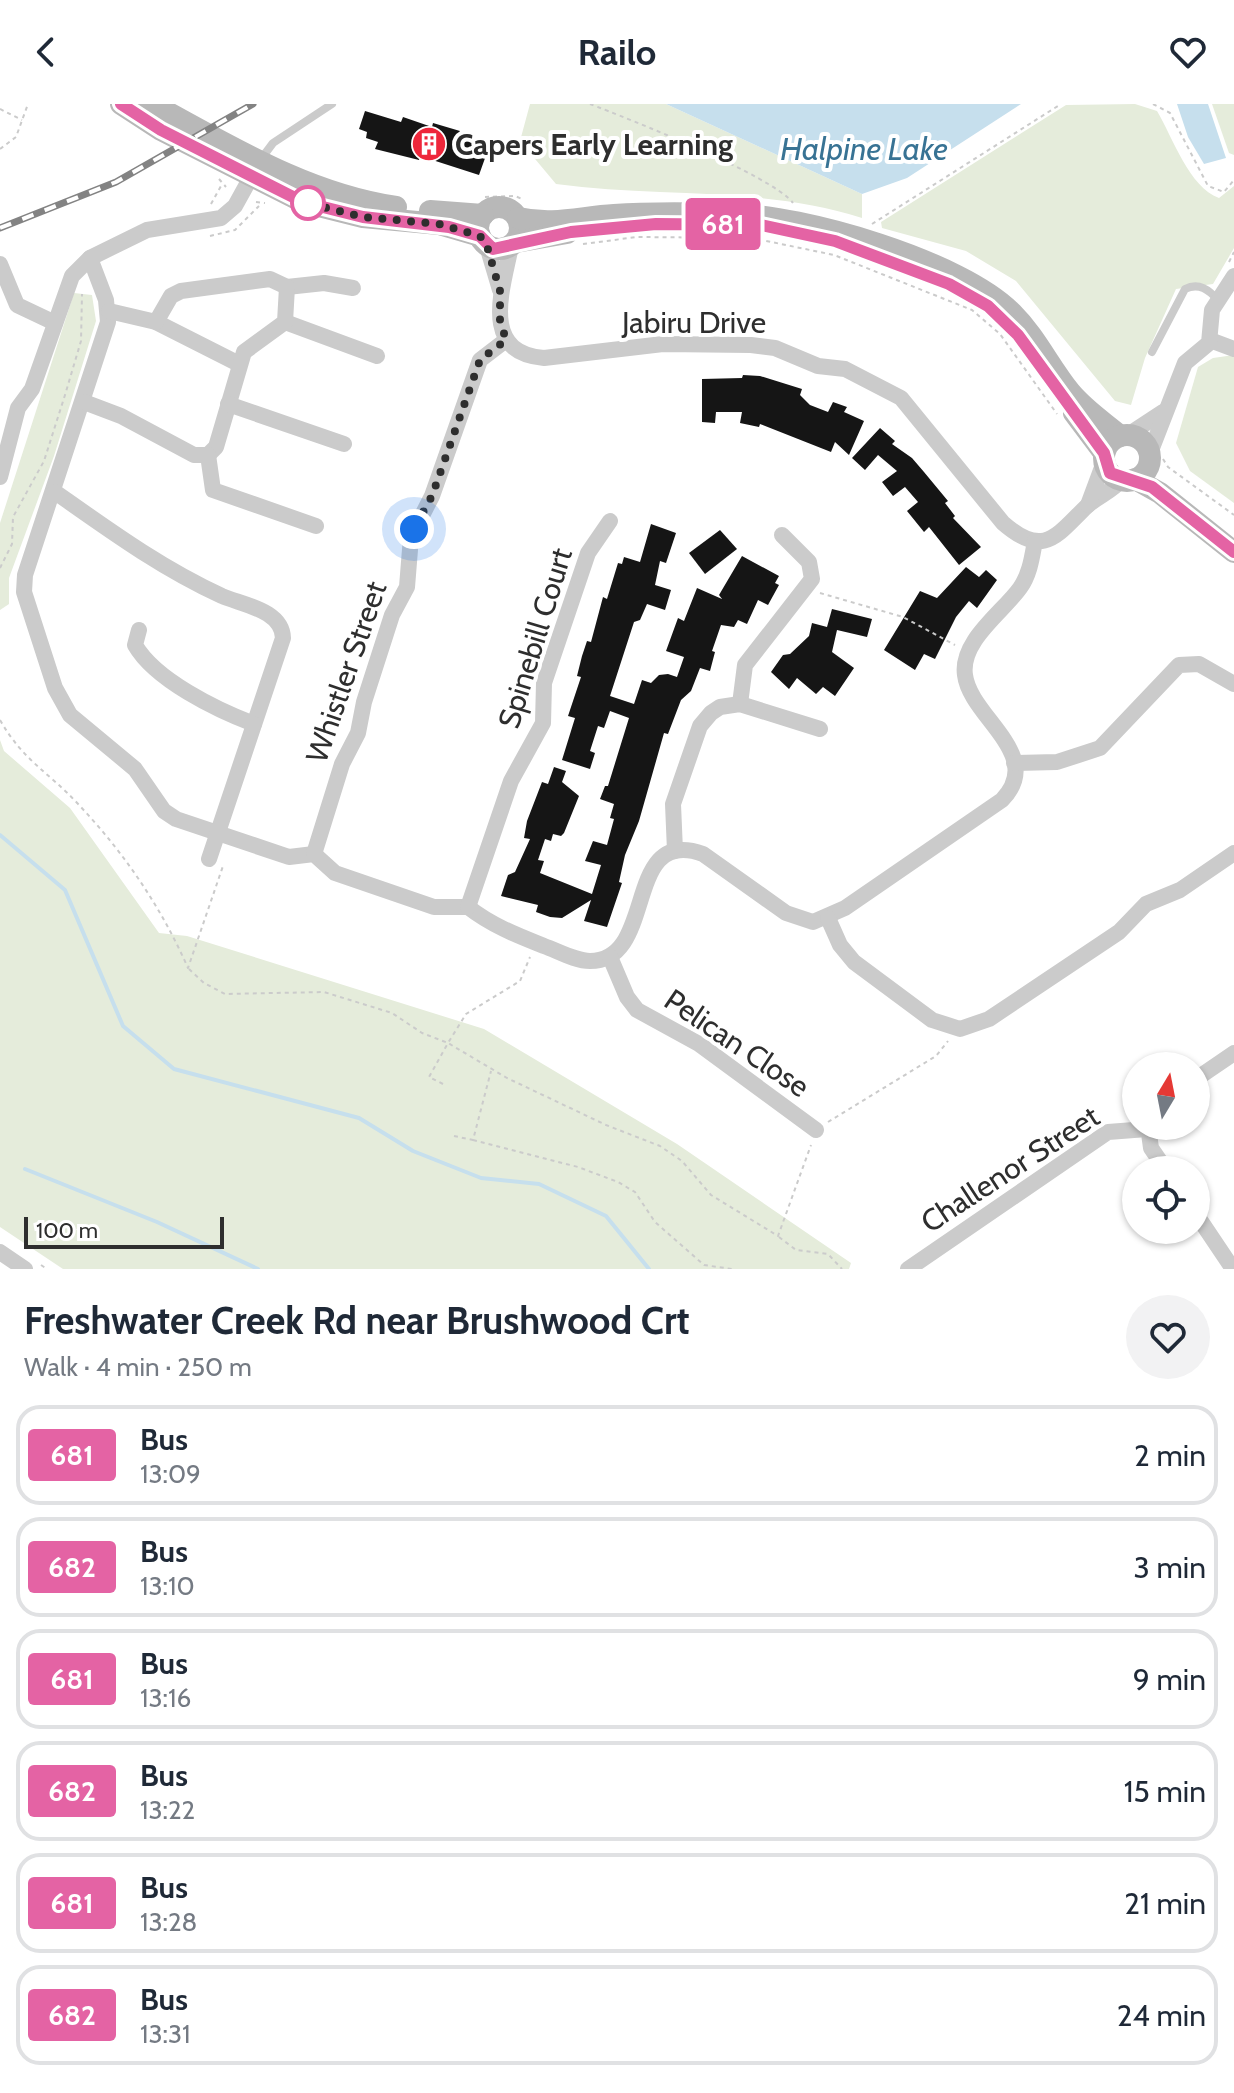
<!DOCTYPE html>
<meta charset="utf-8">
<style>
:root{--surface:#fff;--page:#f2f2f3;--text:#1f2937;--muted:#747a83;--line:#e0e1e3}
body{margin:0;font-family:Cabin,sans-serif;background:var(--page);color:var(--text);height:100vh;display:flex;flex-direction:column;font-size:30px;white-space:nowrap}
*{box-sizing:border-box;margin:0}
p{font-size:26px;color:var(--muted)}
.icon{flex:none;width:44px;height:44px;fill:none;stroke:currentColor;stroke-width:2;stroke-linecap:round;stroke-linejoin:round}
.map{position:relative;height:1165px;overflow:hidden}
.drawer{display:flex;flex-direction:column;background:var(--surface);flex:1}
.drawer>*{flex:none}
.badge{padding:0 16px;border-radius:6px;font-size:28px;line-height:52px}
.needle{width:52px;rotate:10deg}
.tools{position:absolute;left:1122px;top:948px;display:grid;gap:16px}
.tools a{display:grid;place-items:center;width:88px;height:88px;border-radius:50%;background:var(--surface);box-shadow:0 2px 6px #0004;font-size:40px}
.scale{position:absolute;left:24px;bottom:20px;width:200px;box-sizing:border-box;padding-left:8px;border:4px solid #2e2e2e;border-top:0;font-size:22px;line-height:28px;white-space:nowrap;color:#2e2e2e;-webkit-text-stroke:6px #fff;paint-order:stroke}
.you{position:absolute;width:40px;height:40px;margin:-20px;border:6px solid #fff;border-radius:50%;background:#1a73e8;box-shadow:0 0 0 12px #1a73e833}
.map>.badge{position:absolute;translate:-50% -50%;box-shadow:0 0 0 4px #fff}
.round{display:grid;place-items:center;flex:none;width:84px;height:84px;border-radius:42px;background:var(--page)}
.head{display:flex;align-items:center;justify-content:space-between;height:136px;padding:0 24px}
h1{font-size:38px;font-weight:800;line-height:60px}
ul{padding:0;list-style:none}
li{display:flex;align-items:center;gap:24px;height:100px;margin:0 16px 12px;padding:0 8px;border:4px solid var(--line);border-radius:24px}
li div{flex:1}
li b{display:block;font-size:30px}
li em{font-style:normal}
li .badge{min-width:88px;font-weight:700;text-align:center}
header{display:flex;justify-content:space-between;align-items:center;height:104px;padding:0 24px;background:var(--surface);font-size:36px;font-weight:800}
.map>svg:first-child{display:block}
</style>
<header><svg class="icon" aria-label="back" viewBox="0 0 24 24"><path d="M15 5l-7 7 7 7"/></svg>Railo<svg class="icon" aria-label="heart" viewBox="0 0 24 24"><path d="M12 20l-8-8c-3-5 5-10 8-4 3-6 11-1 8 4z"/></svg></header>
<div class="map">
<svg width="1234" height="1165" viewBox="0 0 1234 1165">
<rect width="100%" height="100%" fill="#fff"/>
<!-- green -->
<g fill="#e5ecdb">
<path d="M530,0h136l196,90v24c-99,-32 -204,-20 -306,-34l-36,-43z"/>
<path d="M1135,0l22,7c16,27 32,76 62,87l15,-12v62l-21,36 -37,5 -31,69 -14,47 -16,-4 -99,-120 -50,-30 -84,-23 -1,-6 185,-117z"/>
<path d="M1212,0h22v51l-5,-2z"/>
<path d="M74,189l18,2 4,26 -42,135 -45,122v26l-9,6v-87z"/>
<path d="M1234,251v148l-44,-32 -14,-28 22,-76 15,-9z"/>
<path d="M0,636l4,11 66,57 89,125 28,3 297,93 193,115 174,119 -2,6h-786l-63,-42z"/>
</g>
<!-- water -->
<g fill="#c6dfed">
<path d="M666,0h355l-114,74 -45,16z"/>
<path d="M1177,0h31l18,54 -22,6 -16,-27z"/>
</g>
<g fill="none" stroke-linecap="round" stroke-linejoin="round">
<!-- stream -->
<g stroke="#c6dfed" stroke-width="4">
<path d="M0,731l65,55 58,136 51,43 185,49 54,33 68,27 58,6 67,32 43,53"/>
<path d="M25,1065l132,53 101,47"/>
</g>
</g>
<!-- building -->
<g fill="#151515">
<path d="M365,7l36,11 2,-5 29,10 1,-4 27,8 -2,6 31,10 -10,28 -59,-19 -1,4 -44,-11 3,-7 -12,-4 1,-6 -8,-3z"/>
<path d="M743,271l17,1 42,13 -2,6 10,10 18,7 5,-10 14,5 -3,5 20,9 -15,34 -14,-13 -4,10 -71,-28 -1,3 -19,-4 2,-11h-26l-1,11 -13,-1v-43l40,-1z"/>
<path d="M880,324l15,13 -3,3 20,14 12,14 24,29 -3,2 10,13 -2,2 28,29 -22,18 -30,-38 -5,5 -17,-21 11,-9 -13,-15 -12,9 -11,-14 15,-11 -19,-16 -13,15 -13,-12z"/>
<path d="M651,420l25,9 -10,30 -6,-2 -5,24 16,5 -6,20 -18,-6 -7,16 -6,2 -24,74 24,8 8,-24 9,3 8,-8 9,-1 9,3 7,-20 -18,-6 12,-33 6,3 13,-33 25,11 -3,-4 23,-39 37,20 -4,7 4,2 -11,20 -10,-5 -11,24 -9,-4 -4,7 -13,-2 -9,26 3,1 -5,19 -10,-3 -9,23 -10,9 -13,34 -4,-1 -25,88 -14,34 -6,27 3,1 -15,44 -23,-6 7,-21 -29,18 -12,-1 -14,-5 2,-7 -37,-9 7,-21 7,-3 15,-33 -6,-1 3,-17 15,-39 6,2 6,-17 12,4 -4,11 17,14 -15,37 -3,3 -8,-2 -2,7 -6,-2 -7,21 6,1 -4,12 52,21 9,-29 -16,-4 8,-20 14,4 7,-26 -4,-1 4,-14 -14,-5 5,-13h3l21,-68 -19,-7 -6,17 -6,-2 -8,25 5,2 -5,16 -28,-9 13,-42 -7,-2 13,-39 -4,-1 5,-20 5,-15 4,1 12,-45 4,2 11,-36 4,1 2,-7 16,5z"/>
<path d="M720,426l17,19 -32,25 -16,-21z"/>
<path d="M966,463l13,10 7,-7 11,10 -20,28 -8,-7 -13,16 -21,42 -11,-5 -9,16 -31,-20 36,-59 17,7z"/>
<path d="M832,505l40,10 -5,18 -30,-7 -5,22 22,16 -19,28 -12,-9 -7,7 -19,-16 -8,11 -18,-17 12,-17 7,-1 19,-18 3,-13 15,4z"/>
</g>
<g fill="none" stroke-linecap="round" stroke-linejoin="round">
<!-- path -->
<g stroke="#cbcbcb" stroke-width="2" stroke-dasharray="4 4" stroke-linecap="butt">
<path d="M590,0c37,14 183,72 203,99"/>
<path d="M1153,0l17,9 38,73 16,6 10,-12"/>
<path d="M0,5l22,11"/>
<path d="M0,45l16,-12 12,-33"/>
<path d="M219,75l7,8"/>
<path d="M485,93l30,-1 7,3"/>
<path d="M256,98l9,1"/>
<path d="M211,100l10,-18"/>
<path d="M872,120l189,-120"/>
<path d="M210,132l25,-6 24,-24"/>
<path d="M583,140l54,-7 115,1 82,17 138,55 28,24 57,80"/>
<path d="M1229,158l5,-10"/>
<path d="M1163,355l5,8 66,48"/>
<path d="M0,464l12,-24 1,-27 31,-56 21,-66 16,-54 1,-47"/>
<path d="M820,489l83,24 52,28"/>
<path d="M0,616c24,42 49,52 79,85 46,49 82,102 109,163l35,-102"/>
<path d="M189,865l15,14 21,11 99,-2 68,21 30,20 26,10 18,-29 54,-33 10,-24"/>
<path d="M443,980l-14,-7 19,-34 59,35 99,47 54,21 22,15 29,34 67,41 33,-91"/>
<path d="M828,1018l108,-66 12,-15"/>
<path d="M454,1032l19,4 18,-69"/>
<path d="M473,1036l105,27 40,15 17,10 20,30 49,43 28,4"/>
<path d="M779,1133l17,13 32,4 14,15"/>
<path d="M41,1161l6,4"/>
</g>
<!-- lane -->
<g stroke="#cbcbcb" stroke-width="8">
<path d="M261,55l12,-16 59,-39"/>
<path d="M1152,248l33,-63c14,-7 24,1 33,11"/>
</g>
<!-- street -->
<g stroke="#cbcbcb" stroke-width="16">
<path d="M487,142l13,44"/>
<path d="M511,142c-8,42 -32,107 33,112l119,-14 88,1 24,3 43,18 27,3 56,29 102,125c41,36 54,12 83,-16 11,-11 26,-15 35,-27"/>
<path d="M90,154l16,42 2,22 -83,253 -1,17 31,96 15,27 65,54 29,42 12,8 113,38 25,-3 21,19 99,34h34c23,18 48,28 76,39 14,5 31,15 46,15 68,0 32,-136 113,-107l83,59 27,9 32,-14 157,-108c44,-45 -32,-83 -37,-125 -5,-34 38,-63 55,-87 10,-14 12,-31 15,-47"/>
<path d="M0,160l17,41 38,18"/>
<path d="M287,183l37,-4 29,5"/>
<path d="M109,207l47,11 83,42"/>
<path d="M285,218l92,34"/>
<path d="M1210,236l24,9"/>
<path d="M84,298l37,14 73,39h14l8,-8 28,-95 41,-30 2,-35 -17,-8 -89,12 -10,5 -15,26"/>
<path d="M228,300l116,40"/>
<path d="M1128,331l35,-23"/>
<path d="M1150,349l35,-90 24,-20 3,-33 22,-34"/>
<path d="M208,351l5,35 103,36"/>
<path d="M0,373l18,-69 14,-19 40,-113 18,-18 57,-28 74,-12 14,-12 22,-40"/>
<path d="M55,388c54,38 106,76 167,104 21,9 60,14 61,42l-74,221"/>
<path d="M1088,401l16,-43"/>
<path d="M139,526l-4,15c20,35 82,65 119,79"/>
<path d="M740,600l5,-39 67,-86 -3,-17 -27,-27"/>
<path d="M1014,659l43,-1 43,-14 79,-83 20,-1 35,20"/>
<path d="M675,747l-2,-47 27,-78 11,-13 9,-6 20,-3 80,25"/>
<path d="M314,750l28,-90 16,-31 6,-31 28,-87 15,-28 4,-50 21,-41 48,-136 26,-20"/>
<path d="M468,803l43,-126 32,-58 1,-40 44,-130 22,-32"/>
<path d="M828,814l12,27 14,17 78,58 28,9 29,-10 130,-87 27,-28 34,-14 54,-37"/>
<path d="M610,853l17,40 10,13 62,34 117,86"/>
<path d="M1196,975l38,-26"/>
<path d="M1148,1022l3,22 15,22"/>
<path d="M1196,1110l37,55"/>
<path d="M0,1148l25,17"/>
<path d="M908,1165l200,-137 39,-3"/>
</g>
<!-- secondary -->
<g stroke="#b8b8b8" stroke-width="22">
<path d="M121,0l40,26 142,72 60,15 76,7 41,12"/>
<path d="M152,0c78,42 155,90 244,103"/>
<circle cx="499" cy="124" r="21"/>
<path d="M430,107l53,4"/>
<path d="M518,114c35,8 62,-1 96,-3 39,-3 77,-2 116,-1 73,1 231,47 282,99 24,24 37,53 58,79 15,18 32,29 50,44"/>
<path d="M516,138l51,-9"/>
<path d="M1074,309l30,40"/>
<circle cx="1127" cy="354" r="23"/>
<path d="M1135,375l25,14 74,59"/>
</g>
<!-- rail casing -->
<g stroke="#838383" stroke-width="7">
<path id="rail" d="M0,124l116,-46 137,-78"/>
</g>
<!-- rail -->
<use href="#rail" stroke="#fff" stroke-width="4" stroke-dasharray="12" stroke-linecap="butt"/>
</g>
<g fill="none" stroke-linecap="round" stroke-linejoin="round">
<!-- line casing -->
<g stroke="#fff" stroke-width="18">
<path id="line" d="M121,0l40,26 142,72 60,15 86,10 31,9 13,13 78,-17 85,-8 105,1 74,16 114,43 39,22 30,29 86,118 6,20 42,14 82,65"/>
</g>
<!-- line -->
<use href="#line" stroke="#e463a4" stroke-width="12"/>
<!-- walk -->
<path stroke="#2e2e2e" stroke-width="8" stroke-dasharray="0 14.4" d="M308,99l-5,-1 60,15 76,7 41,12 7,10 13,45v29l6,20 -26,20 -48,136 -18,33"/>
</g>
<!-- icons -->
<defs>
<g id="building-disc" transform="scale(1.8)"><circle r="9.5" fill="#ee273b" stroke="#fff"/><path d="M-4-6H4V6H1V3H-1V6H-4ZM-2.5-4.3h1.7v1.8h-1.7ZM.8-4.3h1.7v1.8H.8ZM-2.5-1h1.7V.8h-1.7ZM.8-1h1.7V.8H.8Z" fill="#fff"/></g>
</defs>
<g fill-rule="evenodd">
<use href="#building-disc" x="429" y="40"/>
</g>
<!-- markers -->
<circle fill="#fff" stroke="#e463a4" stroke-width="4" cx="308" cy="99" r="16"/>
<g text-anchor="middle" dominant-baseline="central" stroke-width="8" stroke-linejoin="round" paint-order="stroke">
<!-- poi labels -->
<g font-size="30" font-weight="bold" fill="#2e2e2e" stroke="#fff" text-anchor="start">
<text x="455" y="40">Capers Early Learning</text>
</g>
<!-- street labels -->
<g font-size="30" fill="#2e2e2e" stroke="#fff">
<text x="694" y="218">Jabiru Drive</text>
<text transform="translate(535 534) rotate(-73)">Spinebill Court</text>
<text transform="translate(346 568) rotate(-71)">Whistler Street</text>
<text transform="translate(737 939) rotate(34)">Pelican Close</text>
<text transform="translate(1010 1065) rotate(-33)">Challenor Street</text>
</g>
<!-- water labels -->
<g font-size="32" font-style="italic" fill="#387394" stroke="#fff">
<text x="864" y="44">Halpine Lake</text>
</g>
</g>
</svg>
<div class="tools">
<a><svg class="needle" viewBox="-14 -14 28 28"><path d="M0-13l5 13h-10z" fill="#e53935"/><path d="M0 13l5-13h-10z" fill="#747a83"/></svg></a>
<a><svg class="icon" aria-label="locate" viewBox="0 0 24 24"><circle cx="12" cy="12" r="6"/><path d="M12 2v4M12 18v4M2 12h4M18 12h4"/></svg></a>
</div>
<div class="scale">100 m</div>
<div class="you" style="left:414px;top:425px"></div>
<b class="badge" style="left:723px;top:120px;background:#e463a4;color:#fff">681</b>
</div>
<section class="drawer">
<div class="head"><div><h1>Freshwater Creek Rd near Brushwood Crt</h1><p>Walk · 4 min · 250 m</p></div><a class="round"><svg class="icon" aria-label="heart" viewBox="0 0 24 24"><path d="M12 20l-8-8c-3-5 5-10 8-4 3-6 11-1 8 4z"/></svg></a></div>
<ul>
<li><span class="badge" style="background:#e463a4;color:#fff">681</span><div><b>Bus</b><p>13:09</p></div><em>2 min</em></li>
<li><span class="badge" style="background:#e463a4;color:#fff">682</span><div><b>Bus</b><p>13:10</p></div><em>3 min</em></li>
<li><span class="badge" style="background:#e463a4;color:#fff">681</span><div><b>Bus</b><p>13:16</p></div><em>9 min</em></li>
<li><span class="badge" style="background:#e463a4;color:#fff">682</span><div><b>Bus</b><p>13:22</p></div><em>15 min</em></li>
<li><span class="badge" style="background:#e463a4;color:#fff">681</span><div><b>Bus</b><p>13:28</p></div><em>21 min</em></li>
<li><span class="badge" style="background:#e463a4;color:#fff">682</span><div><b>Bus</b><p>13:31</p></div><em>24 min</em></li>
</ul>
</section>
